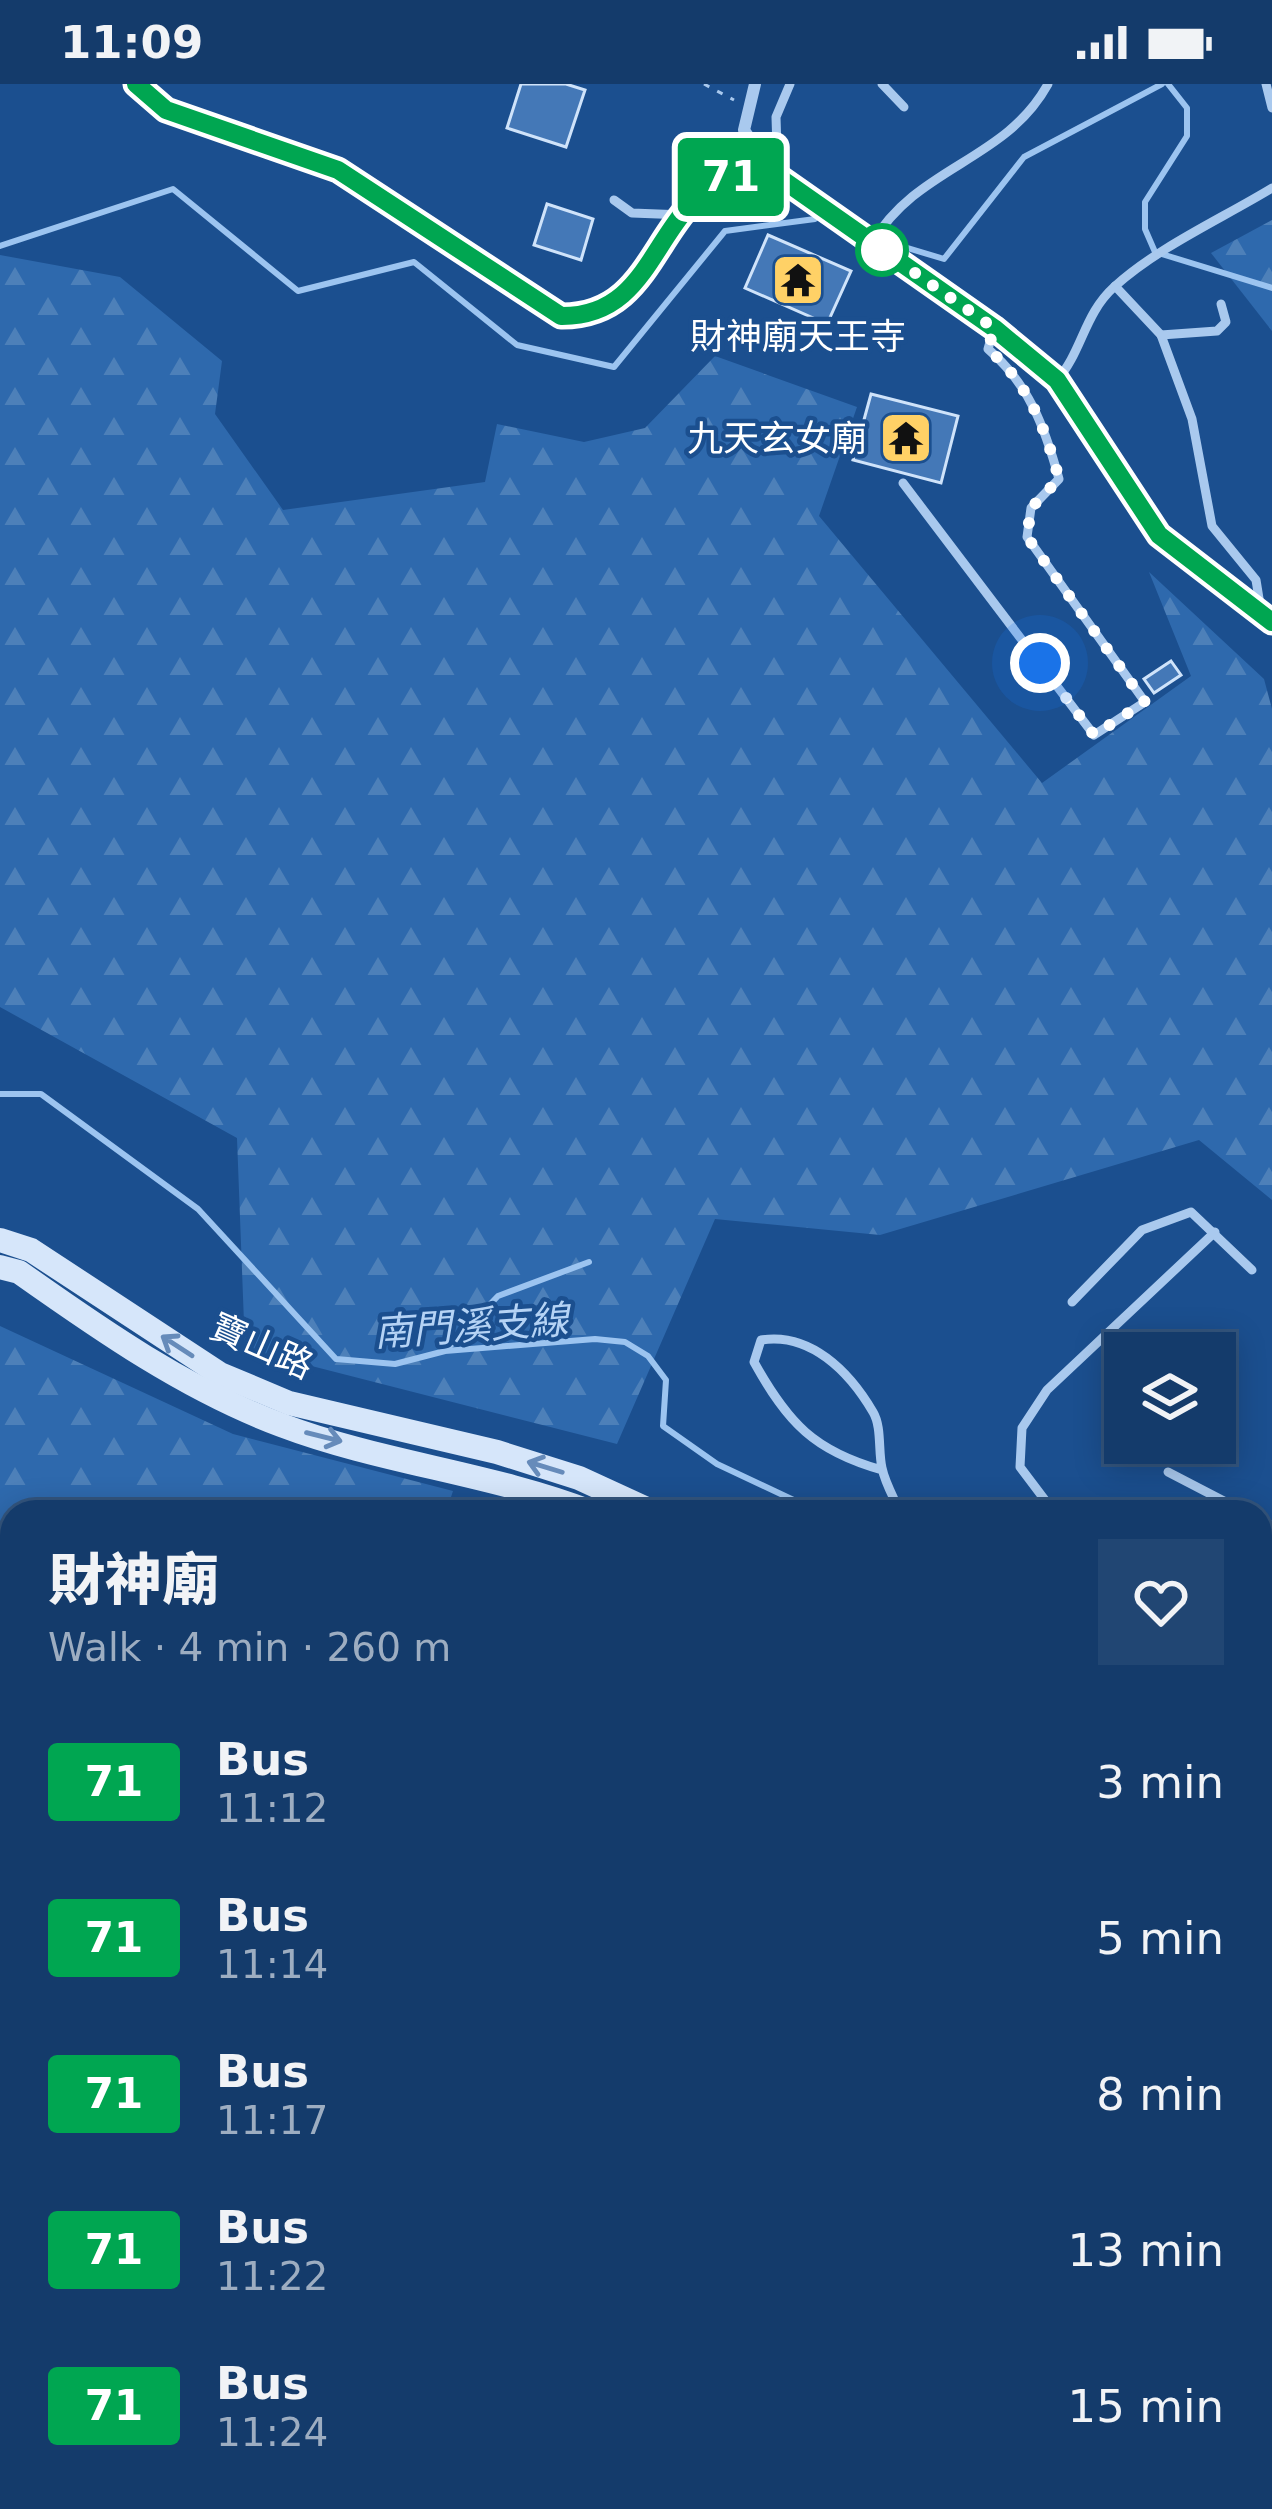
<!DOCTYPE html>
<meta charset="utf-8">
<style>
:root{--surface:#143b6b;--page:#214673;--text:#f1f3f6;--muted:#9dadc1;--line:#33557e}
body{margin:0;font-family:"DejaVu Sans","Noto Sans TC",sans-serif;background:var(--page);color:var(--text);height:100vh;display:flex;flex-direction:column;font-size:45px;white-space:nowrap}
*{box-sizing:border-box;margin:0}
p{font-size:39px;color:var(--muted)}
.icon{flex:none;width:66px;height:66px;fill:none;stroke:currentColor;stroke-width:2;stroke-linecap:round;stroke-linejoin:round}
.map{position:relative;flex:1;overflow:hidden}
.sheet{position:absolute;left:0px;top:1416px;width:1272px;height:1011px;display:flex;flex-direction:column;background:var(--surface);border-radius:36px 36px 0 0;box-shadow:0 6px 30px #0003,0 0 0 3px var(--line)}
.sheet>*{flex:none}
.badge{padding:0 24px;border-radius:9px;font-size:42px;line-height:78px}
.tools{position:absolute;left:1104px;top:1248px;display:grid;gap:24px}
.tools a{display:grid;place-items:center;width:132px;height:132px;border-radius:0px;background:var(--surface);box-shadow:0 6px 30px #0003,0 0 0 3px var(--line);font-size:60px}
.you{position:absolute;width:60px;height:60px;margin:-30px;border:9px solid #fff;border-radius:50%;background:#1a73e8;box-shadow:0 0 0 18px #1a73e833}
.map>.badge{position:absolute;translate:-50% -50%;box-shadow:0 0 0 6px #fff}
.round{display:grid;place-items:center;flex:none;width:126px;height:126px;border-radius:0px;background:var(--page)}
.summary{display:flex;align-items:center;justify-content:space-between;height:204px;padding:0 48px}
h1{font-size:57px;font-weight:800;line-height:90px}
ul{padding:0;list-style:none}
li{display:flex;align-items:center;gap:36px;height:156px;padding:0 48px}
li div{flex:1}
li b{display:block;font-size:45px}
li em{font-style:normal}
li .badge{min-width:132px;font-weight:700;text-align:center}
.status{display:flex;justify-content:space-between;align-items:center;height:84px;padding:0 60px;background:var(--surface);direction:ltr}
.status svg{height:33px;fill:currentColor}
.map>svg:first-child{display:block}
</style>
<div class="status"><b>11:09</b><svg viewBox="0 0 49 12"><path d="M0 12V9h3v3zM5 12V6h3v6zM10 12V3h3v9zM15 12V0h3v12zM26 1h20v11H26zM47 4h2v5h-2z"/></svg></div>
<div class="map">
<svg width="1272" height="2425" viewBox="0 0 1272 2425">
<defs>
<pattern id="green-dots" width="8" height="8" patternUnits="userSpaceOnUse" patternTransform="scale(3)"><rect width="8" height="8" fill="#2e69ad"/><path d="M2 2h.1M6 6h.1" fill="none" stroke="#4d80b9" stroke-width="1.8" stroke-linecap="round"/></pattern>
<pattern id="forest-firs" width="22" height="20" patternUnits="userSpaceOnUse" patternTransform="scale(3)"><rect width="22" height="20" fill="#2e69ad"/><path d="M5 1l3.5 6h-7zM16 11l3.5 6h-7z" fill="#4d80b9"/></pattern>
</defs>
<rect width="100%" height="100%" fill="#1b4f8f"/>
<!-- green -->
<path fill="url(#green-dots)" d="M473,2415h142l-16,10h-123z"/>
<!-- forest -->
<g fill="url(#forest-firs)">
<path d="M1272,136v111l-61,-78z"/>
<path d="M0,171l120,22 102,84 -7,53 68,96 202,-28 12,-58 87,18 61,-14 70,-72 142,51 -38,109 223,267 149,-107 -42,-104 115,107 8,30v491l-73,-60 -319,95 -165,-16 -98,225 -372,-95 -8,-211 -237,-131z"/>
<path d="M0,1242l233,108 220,57 -7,21h-434v987h173l-18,10h-167z"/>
</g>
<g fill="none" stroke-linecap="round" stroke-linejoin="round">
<!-- stream -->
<g stroke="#9cc4f0" stroke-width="6">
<path d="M1168,0l19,24v28l-42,66v27l10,23 117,36"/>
<path d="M891,159l53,16 80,-102 138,-73"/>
<path d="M0,162l173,-57 125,102 116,-29 103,83 97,22 111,-136 90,-12"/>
<path d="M0,1010h41l157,115 138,150 59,5 50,-13 150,-12 30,3 23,14 18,24 -3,46 54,38 102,48"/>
<path d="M448,1264l50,-52 91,-34"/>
</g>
</g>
<!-- building -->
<g fill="#4478b7" stroke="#cfe3fa" stroke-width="3">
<path d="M521,0h45l19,6 -19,57 -59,-19z"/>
<path d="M547,120l46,15 -12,41 -47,-15z"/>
<path d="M768,151l83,36 -24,53 -82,-36z"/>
<path d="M871,310l87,22 -17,67 -88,-23z"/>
<path d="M1171,577l10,14 -27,18 -10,-14z"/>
</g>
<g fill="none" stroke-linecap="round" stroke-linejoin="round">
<!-- path -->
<g stroke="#a9c9ee" stroke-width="3" stroke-dasharray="6 9" stroke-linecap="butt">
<path d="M704,0l30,16"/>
<path d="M0,1709l12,-5"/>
<path d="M0,1983l12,10"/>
<path d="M1260,2248l12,-7"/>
<path d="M1260,2376l12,-7"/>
<path d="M1150,2415l6,10"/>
<path d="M156,2425l12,-10"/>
<path d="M703,2425l7,-10"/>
<path d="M1170,2425l18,-10"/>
</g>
<!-- lane -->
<g stroke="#a9c9ee" stroke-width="9">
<path d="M882,0l22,23"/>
<path d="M1266,0l6,24"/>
<path d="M758,66l19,-1 -1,-32 14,-33"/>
<path d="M614,116l18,13 52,2"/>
<path d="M872,159c46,-78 133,-81 176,-159"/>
<path d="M1115,202l46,49 31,84 20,107 44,54 5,31"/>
<path d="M1161,251l56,-4 9,-9 -5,-18"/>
<path d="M1057,296c25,-28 27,-66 57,-93 44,-40 107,-68 158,-99"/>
<path d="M903,399l191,252 51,-33 -118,-165 4,-29 28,-29c-14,-51 -30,-95 -71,-130l6,-21"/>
<path d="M1072,1218l70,-72 49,-18 61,58"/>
<path d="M882,1386c-68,-19 -94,-47 -128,-108l7,-22c49,-8 88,31 112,72 9,15 5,39 9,56 3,15 12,30 18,44"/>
<path d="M1168,1388l77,40"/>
<path d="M1054,1428l-34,-45 2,-39 25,-38 168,-158"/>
<path d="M1260,1436l12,6"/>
<path d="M1260,1539l12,-23"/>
<path d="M1260,2039l12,-2"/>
<path d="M1261,2080l11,17"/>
<path d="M204,2425l20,-10"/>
<path d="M827,2425l12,-10"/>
</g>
<!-- street -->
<g stroke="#a9c9ee" stroke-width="12">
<path d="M136,0l30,27 171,58 224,148c95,0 91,-107 165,-139 13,-5 33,-4 47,-5"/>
<path d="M755,0l-11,46 29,43 221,155 63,52 102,155 113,87"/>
<path d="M1260,1615l12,9"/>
<path d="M0,2080l12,-1"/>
<path d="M235,2415l8,10"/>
<path d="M1000,2415l5,10"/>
</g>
<!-- secondary -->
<g stroke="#d6e6fa" stroke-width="24">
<path d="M0,1156l31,10 189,124 69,29 208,49 82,26 74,34"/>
<path d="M0,1183l19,5c82,58 168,118 262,153 100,38 209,48 310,87"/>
<path d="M1260,1737l12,17"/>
</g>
</g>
<!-- one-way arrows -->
<defs><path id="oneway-shaft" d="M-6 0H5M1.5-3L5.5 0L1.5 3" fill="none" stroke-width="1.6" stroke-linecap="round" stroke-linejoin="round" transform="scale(3)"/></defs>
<g stroke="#668bba">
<use href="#oneway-shaft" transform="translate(177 1262) rotate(-147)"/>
<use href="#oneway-shaft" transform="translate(324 1353) rotate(14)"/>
<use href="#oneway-shaft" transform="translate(545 1383) rotate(-163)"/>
</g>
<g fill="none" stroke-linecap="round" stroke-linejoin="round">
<!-- line casing -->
<g stroke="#fff" stroke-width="27">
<path id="line" d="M136,0l30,26 172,60 223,146c95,1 91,-105 165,-138 13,-5 33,-4 47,-5l221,155 63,52 102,155 113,87"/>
</g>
<!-- line -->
<use href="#line" stroke="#00a651" stroke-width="18"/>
<!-- walk -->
<path stroke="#fff" stroke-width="12" stroke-dasharray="0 21.6" d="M882,166l-10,-7 122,85 -6,21c41,35 57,79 71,130l-28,29 -4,29 118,165 -51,33 -54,-72"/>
</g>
<!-- icons -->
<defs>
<g id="temple-square" transform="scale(2.7)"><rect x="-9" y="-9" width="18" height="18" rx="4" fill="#ffd166" stroke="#1b4f8f"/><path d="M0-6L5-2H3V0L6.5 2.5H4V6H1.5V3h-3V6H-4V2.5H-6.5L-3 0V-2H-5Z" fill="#111"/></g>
</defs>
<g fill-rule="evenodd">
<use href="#temple-square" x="798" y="196"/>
<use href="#temple-square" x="906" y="354"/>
</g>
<!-- markers -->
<circle fill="#fff" stroke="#00a651" stroke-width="6" cx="882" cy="166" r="24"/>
<g text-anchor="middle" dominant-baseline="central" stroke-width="9" stroke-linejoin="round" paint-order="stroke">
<!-- poi labels -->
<g font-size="36" fill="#fff" stroke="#1b4f8f">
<text x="798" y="252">財神廟天王寺</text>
<text x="867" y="354" text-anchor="end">九天玄女廟</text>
</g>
<!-- street labels -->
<g font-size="36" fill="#fff" stroke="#1b4f8f">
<text transform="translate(262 1262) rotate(24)">寶山路</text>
</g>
<!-- water labels -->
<g font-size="39" font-style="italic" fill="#b5d3f5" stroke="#1b4f8f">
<text transform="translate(471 1242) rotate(-4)">南門溪支線</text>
</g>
</g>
</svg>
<div class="tools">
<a><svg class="icon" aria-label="layers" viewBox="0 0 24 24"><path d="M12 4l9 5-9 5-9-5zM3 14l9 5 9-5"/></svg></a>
</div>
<div class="you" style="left:1040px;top:579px"></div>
<b class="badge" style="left:731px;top:93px;background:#00a651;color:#fff">71</b>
<section class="sheet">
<div class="summary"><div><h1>財神廟</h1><p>Walk · 4 min · 260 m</p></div><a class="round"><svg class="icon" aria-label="heart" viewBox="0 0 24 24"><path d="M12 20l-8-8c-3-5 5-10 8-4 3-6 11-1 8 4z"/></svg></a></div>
<ul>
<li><span class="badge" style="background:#00a651;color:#fff">71</span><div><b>Bus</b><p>11:12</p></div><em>3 min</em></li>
<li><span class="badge" style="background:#00a651;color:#fff">71</span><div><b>Bus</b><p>11:14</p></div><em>5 min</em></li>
<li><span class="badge" style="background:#00a651;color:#fff">71</span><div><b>Bus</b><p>11:17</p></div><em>8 min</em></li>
<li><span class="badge" style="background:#00a651;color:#fff">71</span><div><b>Bus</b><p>11:22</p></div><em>13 min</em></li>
<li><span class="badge" style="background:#00a651;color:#fff">71</span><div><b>Bus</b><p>11:24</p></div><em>15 min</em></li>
</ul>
</section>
</div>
